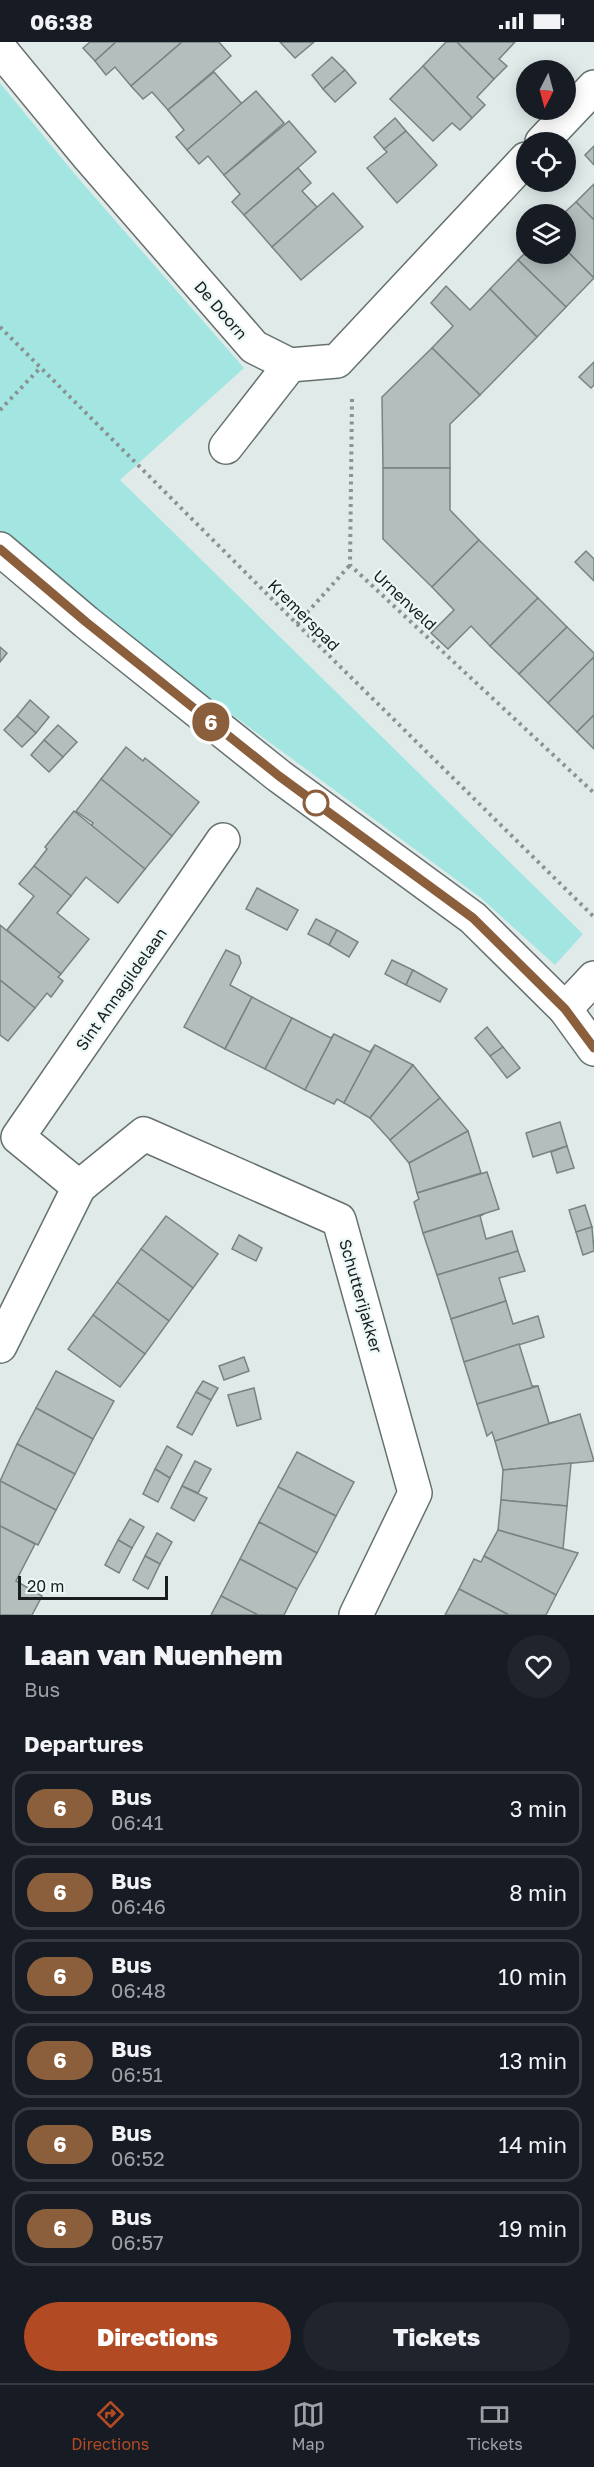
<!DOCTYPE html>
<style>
:root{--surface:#171b24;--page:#20242c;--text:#f1f3f6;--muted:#9ea1a6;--line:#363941;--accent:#b24b23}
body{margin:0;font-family:"Golos Text",sans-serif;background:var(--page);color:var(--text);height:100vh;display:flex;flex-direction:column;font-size:22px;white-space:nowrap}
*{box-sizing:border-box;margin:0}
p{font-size:20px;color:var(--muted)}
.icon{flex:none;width:33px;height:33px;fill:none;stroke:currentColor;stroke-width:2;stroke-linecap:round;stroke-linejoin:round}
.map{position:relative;height:1573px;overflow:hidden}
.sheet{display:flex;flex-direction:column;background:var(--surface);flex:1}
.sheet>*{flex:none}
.badge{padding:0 12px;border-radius:20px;font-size:21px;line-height:39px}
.needle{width:39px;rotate:186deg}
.buttons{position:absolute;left:516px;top:18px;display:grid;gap:12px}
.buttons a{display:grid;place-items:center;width:60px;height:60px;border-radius:50%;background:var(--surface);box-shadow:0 3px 15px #0003;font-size:30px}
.scale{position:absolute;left:18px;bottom:15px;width:150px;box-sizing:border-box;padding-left:6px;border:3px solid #191d1d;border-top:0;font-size:16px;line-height:21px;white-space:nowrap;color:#191d1d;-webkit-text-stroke:4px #ecf8f7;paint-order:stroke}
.map>.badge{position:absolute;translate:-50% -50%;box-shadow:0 0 0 3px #fff}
h2{padding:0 24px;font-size:22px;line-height:54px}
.round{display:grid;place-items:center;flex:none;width:63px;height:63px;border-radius:32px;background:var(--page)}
.summary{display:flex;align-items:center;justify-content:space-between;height:102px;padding:0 24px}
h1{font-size:28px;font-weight:800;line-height:45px}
.action{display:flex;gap:12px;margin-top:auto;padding:12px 24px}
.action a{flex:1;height:69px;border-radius:36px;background:var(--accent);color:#fff;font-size:24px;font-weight:800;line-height:69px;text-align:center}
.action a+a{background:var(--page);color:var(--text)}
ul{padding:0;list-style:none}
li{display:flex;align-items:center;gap:18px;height:75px;margin:0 12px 9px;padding:0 12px;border:3px solid var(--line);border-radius:18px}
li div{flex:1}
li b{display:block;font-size:22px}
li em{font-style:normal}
li .badge{min-width:66px;font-weight:700;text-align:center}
.status{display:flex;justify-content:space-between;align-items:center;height:42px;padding:0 30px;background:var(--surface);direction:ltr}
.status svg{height:16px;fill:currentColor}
.dock{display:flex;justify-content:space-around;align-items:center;height:84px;border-top:2px solid var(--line);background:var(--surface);font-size:16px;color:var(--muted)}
.dock a{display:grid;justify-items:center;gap:3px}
.dock .current{color:var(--accent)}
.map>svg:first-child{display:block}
</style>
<div class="status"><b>06:38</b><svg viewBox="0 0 49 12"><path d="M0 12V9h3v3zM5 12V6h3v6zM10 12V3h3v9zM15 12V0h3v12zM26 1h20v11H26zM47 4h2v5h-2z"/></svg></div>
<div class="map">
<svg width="594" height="1573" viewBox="0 0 594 1573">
<rect width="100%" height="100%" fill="#dfeae9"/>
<!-- green -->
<path fill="#a3e6e1" d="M0,41l78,95 166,190 -124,112 463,454 -28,31 -74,-67 -361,-266 -120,-99z"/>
<!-- building -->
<g fill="#b3bebd" stroke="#788382" stroke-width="1.5">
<path d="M90,0h26l-21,19 -12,-13z"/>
<path d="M116,0h66l-51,44 -16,-19 -9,8 -11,-14z"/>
<path d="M182,0h37l12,14 -63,54 -16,-18 -9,7 -12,-13z"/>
<path d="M280,0h34l-19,16z"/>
<path d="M446,0h11l37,37 -17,18 8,8 -13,13 -49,-52z"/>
<path d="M457,0h58l-16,17 8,7 -13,13z"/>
<path d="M332,15l13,13 -22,19 -11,-14z"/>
<path d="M423,24l49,52 -12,12 -8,-7 -19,18 -43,-42z"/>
<path d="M345,28l11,13 -21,19 -12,-13z"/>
<path d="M214,30l28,32 -55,46 -11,-13 8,-7 -16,-20z"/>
<path d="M256,49l28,32 -60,52 -16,-19 -9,8 -12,-14z"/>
<path d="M395,76l11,13 -22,18 -10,-12z"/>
<path d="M289,79l27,31 -72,63 -12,-13 8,-8 -16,-19z"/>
<path d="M406,89l31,34 -40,38 -30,-35 20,-16 -3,-3z"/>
<path d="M594,104v19l-9,-10z"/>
<path d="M298,126l13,15 -9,8 15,16 -45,40 -28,-32z"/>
<path d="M594,142v36l-18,-18z"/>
<path d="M333,151l30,34 -62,53 -29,-33z"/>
<path d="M576,160l18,18v58l-28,-28v-36h-3z"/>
<path d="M566,208l28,28 -28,29 -48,-47 8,-8 40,2z"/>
<path d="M518,218l48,47 -29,30 -47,-48z"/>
<path d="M446,244l24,24 20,-21 47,48 -57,58 -48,-47 21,-22 -22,-23z"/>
<path d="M432,306l48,47 -30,29v44h-67l-1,-71z"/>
<path d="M594,320v23l-3,3 -12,-11z"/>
<path d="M383,426h67v42l29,30 -47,47 -49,-48z"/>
<path d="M479,498l59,58 -48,48 -19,-20 -23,23 -17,-16 23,-23 -22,-23z"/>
<path d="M586,509l8,8v22l-19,-19z"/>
<path d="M538,556l29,29 -48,47 -29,-28z"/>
<path d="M567,585l27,26v4l-46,46 -29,-29z"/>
<path d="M0,605l7,6 -7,9z"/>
<path d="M594,615v58l-17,17 -29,-29z"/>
<path d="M30,658l19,17 -13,16 -19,-17z"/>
<path d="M594,673v34l-17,-17z"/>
<path d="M17,674l19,17 -14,14 -18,-17z"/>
<path d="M58,683l19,17 -14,15 -19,-17z"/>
<path d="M44,698l19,17 -14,15 -18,-17z"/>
<path d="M126,705l17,14 2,-3 54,44 -27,34 -71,-57z"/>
<path d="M101,737l71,57 -27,33 -54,-43 2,-3 -17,-12z"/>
<path d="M74,769l71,58 -27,34 -32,-26 -15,19 -37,-30 13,-17 -2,-2z"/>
<path d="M34,824l37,30 -14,17 32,26 -28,35 -54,-44 27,-34 -15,-12z"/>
<path d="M257,846l41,22 -11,20 -41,-21z"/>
<path d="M316,877l21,11 -8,15 -21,-11z"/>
<path d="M0,883l61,49 -3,3 5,4 -12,16 -4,-4 -12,15 -35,-28z"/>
<path d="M337,888l21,12 -9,15 -20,-12z"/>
<path d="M226,908l13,6 2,7 -11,22 22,12 -27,52 -41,-22z"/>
<path d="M392,918l21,10 -7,15 -21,-11z"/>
<path d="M413,928l34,19 -7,13 -34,-17z"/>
<path d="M0,938l35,28 -27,33 -8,-6z"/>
<path d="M252,955l40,21 -27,51 -40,-20z"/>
<path d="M292,976l39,20 3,-4 -29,56 -40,-21z"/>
<path d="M487,985l16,20 -13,9 -15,-18z"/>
<path d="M334,992l36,18 5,-7 -31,58 -7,-4 -3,5 -29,-14z"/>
<path d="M375,1003l38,20 -43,53 -26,-15z"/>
<path d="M503,1005l17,21 -13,10 -17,-22z"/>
<path d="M413,1023l27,33 -50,42 -20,-22z"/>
<path d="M440,1056l28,33 -59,32 -19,-23z"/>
<path d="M560,1080l7,24 -34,11 -7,-24z"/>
<path d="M468,1089l13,42 -64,20 -8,-30z"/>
<path d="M567,1104l7,22 -17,5 -6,-21z"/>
<path d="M487,1130l12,37 -76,24 -9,-31 5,-3 -2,-6z"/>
<path d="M585,1163l7,22 -16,5 -7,-22z"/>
<path d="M484,1172l-4,2 6,23 26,-8 6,20 -81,24 -14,-42z"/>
<path d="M166,1174l52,38 -25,34 -52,-39z"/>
<path d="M592,1185l2,24 -11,4 -7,-23z"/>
<path d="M239,1193l23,13 -6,13 -24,-12z"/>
<path d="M141,1207l52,39 -24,33 -52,-39z"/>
<path d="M518,1209l7,20 -26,7 7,23 -55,18 -14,-44z"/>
<path d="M117,1240l52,39 -24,33 -52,-39z"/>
<path d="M506,1259l7,23 25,-8 6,21 -80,25 -13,-43z"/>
<path d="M93,1273l52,39 -25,33 -52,-38z"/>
<path d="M519,1302l13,42h6l-61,18 -13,-42z"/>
<path d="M244,1315l5,14 -25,9 -5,-14z"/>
<path d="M56,1329l58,30 -21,38 -57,-31z"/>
<path d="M203,1339l15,7 -7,12 -15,-8z"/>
<path d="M538,1344l11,37 9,-2 -63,20 -3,-9 -5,4 -10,-32z"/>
<path d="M254,1346l7,31 -24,7 -9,-31z"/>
<path d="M196,1350l15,8 -19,35 -15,-8z"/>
<path d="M36,1366l57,31 -18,35 -58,-30z"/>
<path d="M580,1372l14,47 -91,9 -8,-29z"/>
<path d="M17,1402l58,30 -19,36 -56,-29z"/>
<path d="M167,1404l15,9 -12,23 -15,-9z"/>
<path d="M297,1410l57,30 -18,34 -58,-29z"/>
<path d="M195,1419l16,8 -13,24 -16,-7z"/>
<path d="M571,1421l-4,43 -66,-6 2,-30z"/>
<path d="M155,1427l15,9 -12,24 -15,-8z"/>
<path d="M0,1439l56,29 -18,35 -38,-19z"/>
<path d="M182,1444l25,12 -13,23 -23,-13z"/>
<path d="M278,1445l58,29 -19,37 -58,-31z"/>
<path d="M501,1458l66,6 -4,43 -65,-19z"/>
<path d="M130,1477l14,8 -12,21 -14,-8z"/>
<path d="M259,1480l58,31 -20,36 -57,-30z"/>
<path d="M0,1484l35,18 -19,37 26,15 -10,19h-32z"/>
<path d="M498,1488l80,23 -22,42 -72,-39z"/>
<path d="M157,1491l15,9 -12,22 -15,-8z"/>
<path d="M118,1498l14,8 -13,25 -14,-8z"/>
<path d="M145,1514l15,8 -12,25 -15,-9z"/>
<path d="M484,1514l72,39 -10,20h-37l-50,-26 15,-30 7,3z"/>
<path d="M240,1517l57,30 -13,26h-26l-37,-19z"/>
<path d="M459,1547l50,26h-64z"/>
<path d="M221,1554l37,19h-47z"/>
</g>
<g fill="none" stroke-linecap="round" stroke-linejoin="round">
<!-- minor casing -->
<g stroke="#65706f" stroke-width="36">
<g id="minor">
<path d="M0,7l89,108 165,190 36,18 47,-4 189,-202"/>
<path d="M542,100l52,-55"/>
<path d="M226,405l64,-82"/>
<path d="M0,507l86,73 193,154 194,142 92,91 29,40"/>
<path d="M565,967l29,-31"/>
<path d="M79,1145l65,-53 195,86 76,273 -59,122"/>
<path d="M0,1304l79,-159 -61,-50 205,-297"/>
</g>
</g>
<!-- path -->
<g stroke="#8a9292" stroke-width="4" stroke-dasharray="3 4.5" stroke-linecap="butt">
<path d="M0,285l297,297 297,293"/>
<path d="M352,357l-2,166 244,228"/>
<path d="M0,368l41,-43"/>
<path d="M297,582l53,-59"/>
</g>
<!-- minor -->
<use href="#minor" stroke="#fff" stroke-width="33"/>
</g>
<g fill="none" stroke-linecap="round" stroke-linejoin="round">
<!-- line casing -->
<g stroke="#fff" stroke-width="14">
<path id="line" d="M0,507l86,73 193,154 194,142 92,91 29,39"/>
</g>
<!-- line -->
<use href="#line" stroke="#8b5e3c" stroke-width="9"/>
</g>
<!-- markers -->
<circle fill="#fff" stroke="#8b5e3c" stroke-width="3" cx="316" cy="761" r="12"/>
<g text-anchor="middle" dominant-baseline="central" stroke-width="4.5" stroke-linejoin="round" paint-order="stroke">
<!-- street labels -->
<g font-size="16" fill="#191d1d" stroke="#ecf8f7">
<text transform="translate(221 268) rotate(49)">De Doorn</text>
<text transform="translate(405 558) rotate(43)">Urnenveld</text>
<text transform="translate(304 573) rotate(45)">Kremerspad</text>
<text transform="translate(121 947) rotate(-55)">Sint Annagildelaan</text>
<text transform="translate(361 1254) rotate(74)">Schutterijakker</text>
</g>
</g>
</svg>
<div class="buttons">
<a><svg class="needle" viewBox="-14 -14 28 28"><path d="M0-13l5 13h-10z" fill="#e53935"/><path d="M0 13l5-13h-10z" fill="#9ea1a6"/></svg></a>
<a><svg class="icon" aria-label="locate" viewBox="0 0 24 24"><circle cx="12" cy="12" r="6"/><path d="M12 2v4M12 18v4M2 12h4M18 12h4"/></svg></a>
<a><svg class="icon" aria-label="layers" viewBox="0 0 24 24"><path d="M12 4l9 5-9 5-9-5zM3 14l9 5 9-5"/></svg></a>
</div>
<div class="scale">20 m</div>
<b class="badge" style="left:211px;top:680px;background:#8b5e3c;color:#fff">6</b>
</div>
<section class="sheet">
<div class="summary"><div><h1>Laan van Nuenhem</h1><p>Bus</p></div><a class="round"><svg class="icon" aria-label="heart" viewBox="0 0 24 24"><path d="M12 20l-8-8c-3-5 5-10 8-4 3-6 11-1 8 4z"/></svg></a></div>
<h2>Departures</h2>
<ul>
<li><span class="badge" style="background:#8b5e3c;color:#fff">6</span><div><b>Bus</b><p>06:41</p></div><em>3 min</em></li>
<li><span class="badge" style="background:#8b5e3c;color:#fff">6</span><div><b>Bus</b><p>06:46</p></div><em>8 min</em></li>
<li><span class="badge" style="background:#8b5e3c;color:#fff">6</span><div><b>Bus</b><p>06:48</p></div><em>10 min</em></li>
<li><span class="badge" style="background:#8b5e3c;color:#fff">6</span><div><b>Bus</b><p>06:51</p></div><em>13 min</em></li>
<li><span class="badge" style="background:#8b5e3c;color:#fff">6</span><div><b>Bus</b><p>06:52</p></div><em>14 min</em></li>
<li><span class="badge" style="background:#8b5e3c;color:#fff">6</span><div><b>Bus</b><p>06:57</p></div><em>19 min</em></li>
</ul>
<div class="action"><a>Directions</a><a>Tickets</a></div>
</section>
<nav class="dock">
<a class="current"><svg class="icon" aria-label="directions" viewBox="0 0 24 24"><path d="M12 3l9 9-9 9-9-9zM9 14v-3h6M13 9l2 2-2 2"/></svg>Directions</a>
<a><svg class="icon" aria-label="map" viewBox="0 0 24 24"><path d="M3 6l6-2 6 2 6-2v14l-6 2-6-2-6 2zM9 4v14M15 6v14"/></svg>Map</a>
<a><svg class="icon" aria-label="tickets" viewBox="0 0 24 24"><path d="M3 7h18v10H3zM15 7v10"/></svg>Tickets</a>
</nav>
